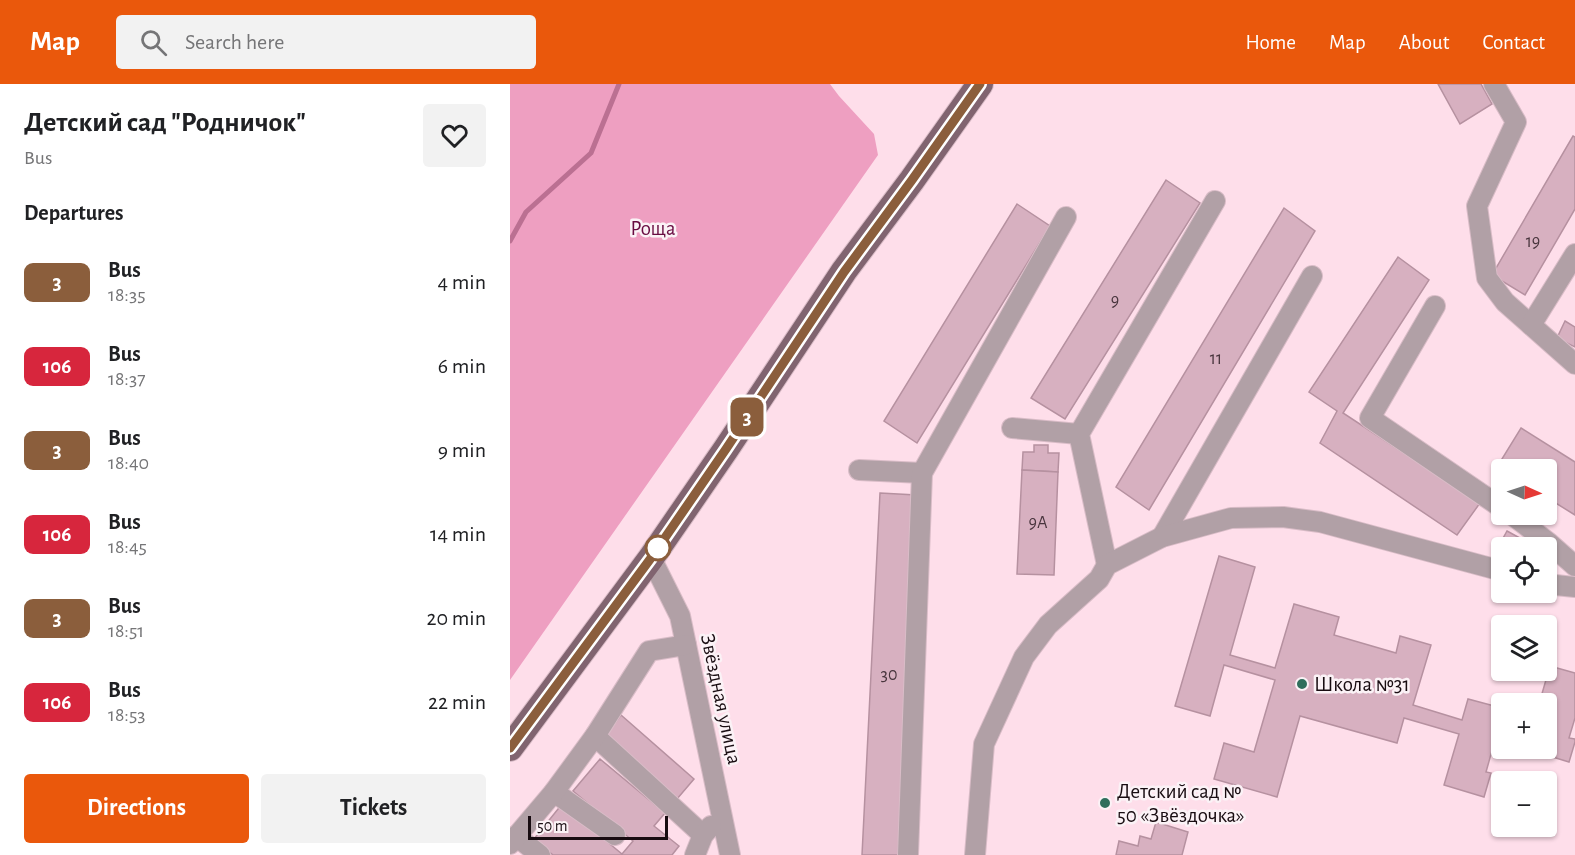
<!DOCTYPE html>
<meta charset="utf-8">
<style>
:root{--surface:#fff;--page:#f2f2f2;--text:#202124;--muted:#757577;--accent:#ea580c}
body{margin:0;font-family:"Alegreya Sans",sans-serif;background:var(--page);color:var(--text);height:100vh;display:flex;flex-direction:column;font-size:22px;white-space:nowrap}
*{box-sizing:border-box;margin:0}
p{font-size:20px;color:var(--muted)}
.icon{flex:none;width:33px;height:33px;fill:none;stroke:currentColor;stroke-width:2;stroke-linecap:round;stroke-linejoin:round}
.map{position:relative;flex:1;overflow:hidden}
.panel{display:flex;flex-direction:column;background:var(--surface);width:510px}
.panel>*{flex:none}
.badge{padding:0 12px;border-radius:9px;font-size:21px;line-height:39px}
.needle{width:39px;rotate:93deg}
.fabs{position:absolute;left:981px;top:375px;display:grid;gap:12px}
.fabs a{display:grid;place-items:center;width:66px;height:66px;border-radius:6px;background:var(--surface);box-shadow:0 2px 4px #0004;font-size:30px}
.scale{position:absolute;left:18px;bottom:15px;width:140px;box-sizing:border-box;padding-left:6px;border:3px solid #180c11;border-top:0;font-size:16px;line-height:21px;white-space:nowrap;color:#180c11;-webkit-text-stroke:4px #fbf2f6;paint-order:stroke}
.map>.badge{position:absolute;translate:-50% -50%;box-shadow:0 0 0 3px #fff}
h2{padding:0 24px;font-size:22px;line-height:54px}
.round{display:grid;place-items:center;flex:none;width:63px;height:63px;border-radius:6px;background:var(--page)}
.overview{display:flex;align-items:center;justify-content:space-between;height:102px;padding:0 24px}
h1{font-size:28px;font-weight:600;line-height:45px}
.button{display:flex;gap:12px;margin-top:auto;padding:12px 24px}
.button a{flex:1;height:69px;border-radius:6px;background:var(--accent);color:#fff;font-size:24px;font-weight:600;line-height:69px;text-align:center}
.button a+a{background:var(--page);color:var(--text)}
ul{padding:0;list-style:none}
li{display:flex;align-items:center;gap:18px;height:84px;padding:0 24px}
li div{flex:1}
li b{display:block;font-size:22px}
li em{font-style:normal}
li .badge{min-width:66px;font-weight:700;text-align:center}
header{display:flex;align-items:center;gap:36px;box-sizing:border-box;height:84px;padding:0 30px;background:var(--accent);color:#fff}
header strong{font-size:28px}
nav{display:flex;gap:33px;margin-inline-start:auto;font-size:21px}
.search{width:420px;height:54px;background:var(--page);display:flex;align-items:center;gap:15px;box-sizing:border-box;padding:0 21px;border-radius:6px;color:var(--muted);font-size:22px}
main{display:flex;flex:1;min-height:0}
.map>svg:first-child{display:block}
</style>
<header>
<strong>Map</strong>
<div class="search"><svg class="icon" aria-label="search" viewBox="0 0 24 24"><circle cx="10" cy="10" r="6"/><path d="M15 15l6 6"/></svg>Search here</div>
<nav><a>Home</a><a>Map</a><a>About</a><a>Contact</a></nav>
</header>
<main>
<section class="panel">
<div class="overview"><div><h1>Детский сад &quot;Родничок&quot;</h1><p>Bus</p></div><a class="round"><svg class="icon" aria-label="heart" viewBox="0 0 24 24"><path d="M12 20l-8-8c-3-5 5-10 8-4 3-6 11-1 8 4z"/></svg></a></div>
<h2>Departures</h2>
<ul>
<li><span class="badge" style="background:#8b5e3c;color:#fff">3</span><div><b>Bus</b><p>18:35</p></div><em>4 min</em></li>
<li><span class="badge" style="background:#d7263d;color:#fff">106</span><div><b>Bus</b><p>18:37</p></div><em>6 min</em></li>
<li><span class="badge" style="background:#8b5e3c;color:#fff">3</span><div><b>Bus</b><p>18:40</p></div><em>9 min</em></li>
<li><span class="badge" style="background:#d7263d;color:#fff">106</span><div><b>Bus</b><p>18:45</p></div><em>14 min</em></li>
<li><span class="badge" style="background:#8b5e3c;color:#fff">3</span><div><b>Bus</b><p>18:51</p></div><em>20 min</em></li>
<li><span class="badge" style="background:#d7263d;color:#fff">106</span><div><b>Bus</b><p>18:53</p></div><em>22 min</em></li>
</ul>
<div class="button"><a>Directions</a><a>Tickets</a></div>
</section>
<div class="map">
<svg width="1065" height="771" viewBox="0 0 1065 771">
<rect width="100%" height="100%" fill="#fedeea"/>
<!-- forest -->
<path fill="#ee9fc1" d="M0,0h320l9,12 35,38 4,21 -368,525z"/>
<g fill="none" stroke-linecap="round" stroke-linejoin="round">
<!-- stream -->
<path stroke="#bb7092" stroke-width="5" d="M0,157l16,-29 65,-59 28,-69"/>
</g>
<!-- building -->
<g fill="#d7b0c0" stroke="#b691a0" stroke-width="1.5">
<path d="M928,0h43l11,20 -32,20z"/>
<path d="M1063,52l2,1v72l-50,86 -33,-20z"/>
<path d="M656,96l34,23 -135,216 -34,-21z"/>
<path d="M507,120l33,22 -133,217 -33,-22z"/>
<path d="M774,124l31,23 -166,279 -33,-23z"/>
<path d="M888,173l31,23 -86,133 137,90 -23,32 -137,-92 17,-32 -28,-19z"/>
<path d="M1055,237l10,6v20l-18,-9z"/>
<path d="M1011,344l54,34v53l-29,-18v-27h-44l-5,-3z"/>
<path d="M524,361h14v8h11l-1,19 -36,-2 1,-18h11z"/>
<path d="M512,386l36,2 -4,103 -37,-1z"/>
<path d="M370,409l36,2 -18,360h-36z"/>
<path d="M997,447l31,17h-36v9l-7,-4z"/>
<path d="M709,472l36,11 -25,88 45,13 19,-64 45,13 -5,18 62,18 4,-17 31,9 -18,60 49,15 6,-21 34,9v34l-7,-2 -9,32 5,1 -7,24 -40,-12 15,-51 -55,-16 -7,25 -97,-27 -23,81 -63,-18 10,-36 30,9 21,-72 -51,-15 -14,51 -35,-10z"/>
<path d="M1040,582l25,7v45l-6,20 6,1v3l-6,20 -46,-14h23v-44h-7z"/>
<path d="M111,631l73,64 -17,20 -71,-64z"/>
<path d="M90,675l65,54 -11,13 25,20 -7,9h-119l-19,-16 28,-35 60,50 11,-13 -60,-50z"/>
<path d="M646,738l32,10 -6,23h-66l3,-14 19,5 2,-10 11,3z"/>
</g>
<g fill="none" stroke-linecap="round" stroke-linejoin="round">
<!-- minor casing -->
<g stroke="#d9bcc7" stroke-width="22">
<g id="minor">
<path d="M984,0l22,38 -39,84 10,72 18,24 70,62"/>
<path d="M925,222l-65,112 132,90"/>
<path d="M1021,241l44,-71"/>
<path d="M502,344l67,6"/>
<path d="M349,386l63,3"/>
<path d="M1001,430l38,29 26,23"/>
<path d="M652,453l150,-261"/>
<path d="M141,474l29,58 50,239"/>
<path d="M597,481l-28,-131 136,-233"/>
<path d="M1036,500l29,3"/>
<path d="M85,652l108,99"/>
<path d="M44,708l61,43"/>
<path d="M6,752l24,19"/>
<path d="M0,760l44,-52 41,-56 54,-85 37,-6"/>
<path d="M185,771l8,-20 8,-9"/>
<path d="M398,771l14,-382 144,-256"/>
<path d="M465,771l9,-111 40,-87 24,-32 51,-46 8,-14 55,-28 69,-19 52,-1 37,5 182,49"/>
</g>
</g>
<!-- major casing -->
<g stroke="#d9bcc7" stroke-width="28">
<path id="major" d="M0,664l141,-190 75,-109 118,-178 68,-91 68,-96"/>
</g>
<!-- minor -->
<use href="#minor" stroke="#b1a0a6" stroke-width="20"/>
<!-- major -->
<use href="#major" stroke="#816470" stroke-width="26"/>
</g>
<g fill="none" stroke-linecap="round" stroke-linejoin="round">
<!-- line casing -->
<g stroke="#fff" stroke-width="14">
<path id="line" d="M0,664l141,-190 75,-109 118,-177 68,-92 68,-96"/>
</g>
<!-- line -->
<use href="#line" stroke="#8b5e3c" stroke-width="9"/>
</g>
<!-- markers -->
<circle fill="#fff" stroke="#8b5e3c" stroke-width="3" cx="148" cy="464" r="12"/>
<g fill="#2f6e5c" stroke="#fbf2f6" stroke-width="2">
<circle cx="792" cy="600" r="6"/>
<circle cx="595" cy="719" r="6"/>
</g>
<g text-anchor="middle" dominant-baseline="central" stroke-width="5" stroke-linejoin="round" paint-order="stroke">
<!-- number labels -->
<g font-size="18" fill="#48353d">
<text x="1023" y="158">19</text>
<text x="605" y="217">9</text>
<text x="706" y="275">11</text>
<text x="528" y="439">9А</text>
<text x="379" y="591">30</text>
</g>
<!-- park labels -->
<g font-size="21" fill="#680b41" stroke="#fbf2f6">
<text x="143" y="144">Роща</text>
</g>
<!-- poi labels -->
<g font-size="21" fill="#180c11" stroke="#fbf2f6" text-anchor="start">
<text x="804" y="600">Школа №31</text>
<text x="607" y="707">Детский сад №<tspan x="607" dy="24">50 «Звёздочка»</tspan></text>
</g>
<!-- street labels -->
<g font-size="21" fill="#180c11" stroke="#fbf2f6">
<text transform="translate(211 615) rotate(78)">Звёздная улица</text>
</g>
</g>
</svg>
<div class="fabs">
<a><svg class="needle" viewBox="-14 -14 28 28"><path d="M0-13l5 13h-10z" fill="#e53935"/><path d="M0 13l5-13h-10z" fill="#757577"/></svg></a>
<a><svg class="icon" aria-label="locate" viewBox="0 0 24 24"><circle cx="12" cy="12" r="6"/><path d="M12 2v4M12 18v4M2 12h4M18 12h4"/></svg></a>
<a><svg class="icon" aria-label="layers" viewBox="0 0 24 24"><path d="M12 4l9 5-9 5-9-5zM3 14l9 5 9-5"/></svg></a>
<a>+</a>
<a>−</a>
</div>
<div class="scale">50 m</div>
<b class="badge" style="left:237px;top:333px;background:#8b5e3c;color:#fff">3</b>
</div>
</main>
